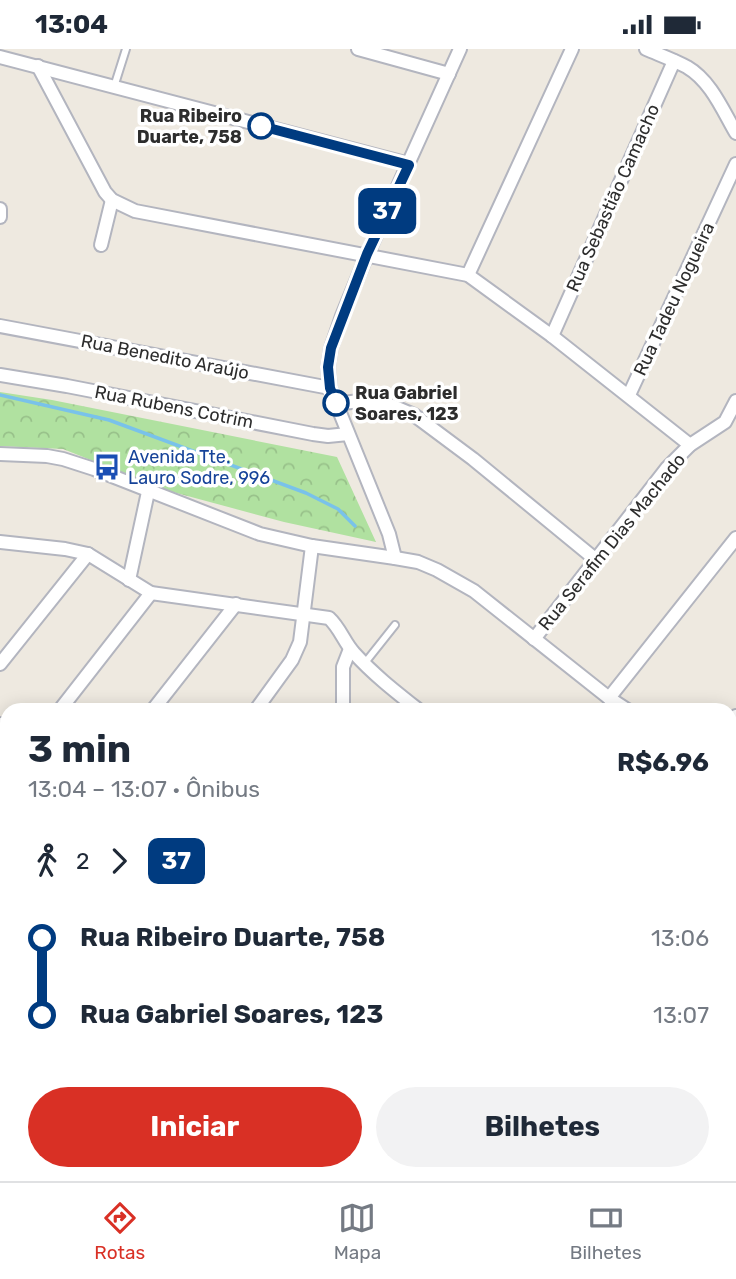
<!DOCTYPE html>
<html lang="pt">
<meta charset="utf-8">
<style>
:root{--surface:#fff;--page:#f2f2f3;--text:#1f2937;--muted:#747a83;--line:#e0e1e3;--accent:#d93025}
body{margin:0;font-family:Rubik,sans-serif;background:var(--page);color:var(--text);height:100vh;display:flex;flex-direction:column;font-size:26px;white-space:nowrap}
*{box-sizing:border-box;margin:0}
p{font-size:23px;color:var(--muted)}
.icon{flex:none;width:38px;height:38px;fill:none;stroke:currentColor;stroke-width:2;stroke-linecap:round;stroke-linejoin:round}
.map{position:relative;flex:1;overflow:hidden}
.details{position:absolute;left:0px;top:654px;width:737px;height:478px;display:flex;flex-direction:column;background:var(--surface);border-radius:21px 21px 0 0;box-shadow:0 4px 18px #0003}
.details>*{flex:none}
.badge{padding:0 14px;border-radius:10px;font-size:24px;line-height:46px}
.map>.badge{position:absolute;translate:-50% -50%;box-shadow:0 0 0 4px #fff}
.legs{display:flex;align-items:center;gap:10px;height:77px;padding:0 28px;font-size:23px}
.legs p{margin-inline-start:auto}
.overview{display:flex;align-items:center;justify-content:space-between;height:119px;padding:0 28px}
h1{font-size:38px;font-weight:700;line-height:52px}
.primary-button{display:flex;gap:14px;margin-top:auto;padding:14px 28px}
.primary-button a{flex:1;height:80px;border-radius:42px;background:var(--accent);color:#fff;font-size:28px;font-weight:700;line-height:80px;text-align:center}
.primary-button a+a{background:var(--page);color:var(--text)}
ul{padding:0 28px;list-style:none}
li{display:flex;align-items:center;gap:24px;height:77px;font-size:26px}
li i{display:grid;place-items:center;width:10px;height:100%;margin:0 9px;background:currentColor}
li i::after{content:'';width:18px;height:18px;margin:-9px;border:5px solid;border-radius:50%;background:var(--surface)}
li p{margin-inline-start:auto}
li:first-child i{background:linear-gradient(#0000 50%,currentColor 0)}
li:last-child i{background:linear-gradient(currentColor 50%,#0000 0)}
.status{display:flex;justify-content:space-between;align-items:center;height:49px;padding:0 35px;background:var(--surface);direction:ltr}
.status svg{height:19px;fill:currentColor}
.tabs{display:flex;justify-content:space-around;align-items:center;height:98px;border-top:2px solid var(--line);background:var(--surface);font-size:19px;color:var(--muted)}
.tabs a{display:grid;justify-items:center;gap:4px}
.tabs .on{color:var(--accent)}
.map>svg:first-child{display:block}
</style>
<div class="status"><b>13:04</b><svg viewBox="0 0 49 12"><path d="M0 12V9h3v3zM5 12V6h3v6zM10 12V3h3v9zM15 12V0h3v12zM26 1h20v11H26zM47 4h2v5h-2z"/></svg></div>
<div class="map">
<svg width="736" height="1132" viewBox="0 0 736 1132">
<defs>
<pattern id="park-crowns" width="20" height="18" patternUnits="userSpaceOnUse" patternTransform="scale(1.75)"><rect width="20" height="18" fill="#b0e1a0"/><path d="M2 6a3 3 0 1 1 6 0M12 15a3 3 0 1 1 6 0" fill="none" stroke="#98c18a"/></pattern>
</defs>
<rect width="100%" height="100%" fill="#eee9e0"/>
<!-- park -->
<path fill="url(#park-crowns)" d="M0,343l52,8 285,57 39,85 -92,-20 -115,-31 -106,-42 -63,-3z"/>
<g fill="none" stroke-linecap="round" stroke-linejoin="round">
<!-- stream -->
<g stroke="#79c2ea" stroke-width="3.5">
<path d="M0,346l109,25 197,73 32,16 17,17"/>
<path d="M0,929l7,2"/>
<path d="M730,931l6,1"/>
</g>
<!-- river -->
<g stroke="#79c2ea" stroke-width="19">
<path d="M730,875l6,-1"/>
<path d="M521,1132l3,-7"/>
</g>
<!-- service casing -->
<g stroke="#b3b5bf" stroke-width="10">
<g id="service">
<path d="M114,38l12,-38"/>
<path d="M364,615l31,-39"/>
<path d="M474,1132l1,-7"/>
</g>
</g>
<!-- minor casing -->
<g stroke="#b3b5bf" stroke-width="16">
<g id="minor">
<path d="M358,0l91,25"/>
<path d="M646,0c14,6 28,11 41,18 24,14 36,44 49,66"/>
<path d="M0,8l409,107"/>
<path d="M38,17l67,126 7,8 23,11 333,64 84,61 138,109"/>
<path d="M0,160v8"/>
<path d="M101,196l11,-45"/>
<path d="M468,226l104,-226"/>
<path d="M0,277l330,62"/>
<path d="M552,287l122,-275"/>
<path d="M0,326l67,11 246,48 15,2 20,-2"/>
<path d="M629,346l107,-231"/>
<path d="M336,355l23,-3 31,4 24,10 59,44 122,100"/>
<path d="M0,405l47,2 16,3 31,10 166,65 52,12 83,12 23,4 19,8 37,21 135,107 20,13"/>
<path d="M0,493l65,7 23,5 63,39 178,25c11,10 15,24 25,35 20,22 42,39 66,58"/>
<path d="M395,509l-6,-24 -59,-146 -2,-21 3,-19 11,-32 25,-61 93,-206"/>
<path d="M129,531l19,-88"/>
<path d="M534,590l133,-171 23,-23 35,-23 11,-21"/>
<path d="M0,615l88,-110"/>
<path d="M609,649l127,-160"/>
<path d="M59,662l92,-118"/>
<path d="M152,662l84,-107"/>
<path d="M255,662l37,-51 8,-18 12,-96"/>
<path d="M343,662v-44l7,-18"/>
<path d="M0,675l7,5"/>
<path d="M730,675l6,-8"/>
<path d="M730,713l6,4"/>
<path d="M0,738l7,-9"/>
<path d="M0,862l7,-10"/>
<path d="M0,903l7,5"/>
<path d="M730,979l6,1"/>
<path d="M732,1053v-18l4,-13"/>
<path d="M657,1125l7,7"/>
<path d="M238,1132l1,-7"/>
<path d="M548,1132l2,-7"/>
<path d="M641,1132l7,-7"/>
<path d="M689,1132l1,-7"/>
</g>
</g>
<!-- tertiary casing -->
<g stroke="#b3b5bf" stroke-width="19">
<g id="tertiary">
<path d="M0,1102l7,-1"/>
<path d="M268,1125l6,7"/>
</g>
</g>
<!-- service -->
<use href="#service" stroke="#fff" stroke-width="6"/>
<!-- minor -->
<use href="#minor" stroke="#fff" stroke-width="12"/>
<!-- tertiary -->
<use href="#tertiary" stroke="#fff" stroke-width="16"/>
</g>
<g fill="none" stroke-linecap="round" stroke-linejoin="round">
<!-- line-1 casing -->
<g stroke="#fff" stroke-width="16">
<path id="line-1" d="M261,77l148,39 -42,89 -36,94 -3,19 2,21 6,15"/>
</g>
<!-- line-1 -->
<use href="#line-1" stroke="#003b80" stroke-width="10"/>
</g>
<!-- icons -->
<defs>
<g id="bus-bare" transform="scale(2.1)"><path d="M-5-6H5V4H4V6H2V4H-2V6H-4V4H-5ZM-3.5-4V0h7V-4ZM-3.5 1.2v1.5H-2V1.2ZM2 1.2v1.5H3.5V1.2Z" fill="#1a4fb4" stroke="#fff" stroke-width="2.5" paint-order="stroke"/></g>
</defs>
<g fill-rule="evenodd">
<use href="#bus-bare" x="107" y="418"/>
</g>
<!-- markers -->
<g fill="#fff" stroke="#003b80" stroke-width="3.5">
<circle cx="261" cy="77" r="12"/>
<circle cx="336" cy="354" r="12"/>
</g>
<g text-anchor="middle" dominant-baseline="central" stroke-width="7" stroke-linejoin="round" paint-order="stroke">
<!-- stop labels -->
<g font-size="18" font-weight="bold" fill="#2d2d2d" stroke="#fff" text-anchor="end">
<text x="242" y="67">Rua Ribeiro<tspan x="242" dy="21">Duarte, 758</tspan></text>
<text x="355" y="344" text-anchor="start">Rua Gabriel<tspan x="355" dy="21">Soares, 123</tspan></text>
</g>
<!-- street labels -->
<g font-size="18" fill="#2d2d2d" stroke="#fff">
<text transform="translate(613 149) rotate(-66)">Rua Sebastião Camacho</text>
<text transform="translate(674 250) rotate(-65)">Rua Tadeu Nogueira</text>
<text transform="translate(165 308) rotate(11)">Rua Benedito Araújo</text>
<text transform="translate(174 358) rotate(11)">Rua Rubens Cotrim</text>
<text transform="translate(612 493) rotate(-51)">Rua Serafim Dias Machado</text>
</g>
<!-- transit labels -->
<g font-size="18" fill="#164399" stroke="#fff" text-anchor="start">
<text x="128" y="408">Avenida Tte.<tspan x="128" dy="21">Lauro Sodre, 996</tspan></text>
</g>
</g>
</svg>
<b class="badge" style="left:387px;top:162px;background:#003b80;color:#fff">37</b>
<section class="details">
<div class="overview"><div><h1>3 min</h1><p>13:04 – 13:07 · Ônibus</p></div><b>R$6.96</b></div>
<div class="legs"><svg class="icon" aria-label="walk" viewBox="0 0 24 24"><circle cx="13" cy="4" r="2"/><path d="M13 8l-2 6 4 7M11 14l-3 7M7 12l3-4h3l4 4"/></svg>2<svg class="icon" aria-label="forward" viewBox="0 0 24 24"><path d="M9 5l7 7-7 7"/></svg><b class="badge" style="background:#003b80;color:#fff">37</b></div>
<ul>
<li><i style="color:#003b80"></i><b>Rua Ribeiro Duarte, 758</b><p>13:06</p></li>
<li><i style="color:#003b80"></i><b>Rua Gabriel Soares, 123</b><p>13:07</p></li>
</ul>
<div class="primary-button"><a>Iniciar</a><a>Bilhetes</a></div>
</section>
</div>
<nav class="tabs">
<a class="on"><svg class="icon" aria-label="directions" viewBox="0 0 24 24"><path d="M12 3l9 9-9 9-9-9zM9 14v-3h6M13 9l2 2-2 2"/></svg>Rotas</a>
<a><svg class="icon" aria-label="map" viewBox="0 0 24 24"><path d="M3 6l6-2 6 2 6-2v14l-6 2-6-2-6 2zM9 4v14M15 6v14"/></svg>Mapa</a>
<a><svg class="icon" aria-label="tickets" viewBox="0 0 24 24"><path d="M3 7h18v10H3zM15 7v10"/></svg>Bilhetes</a>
</nav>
